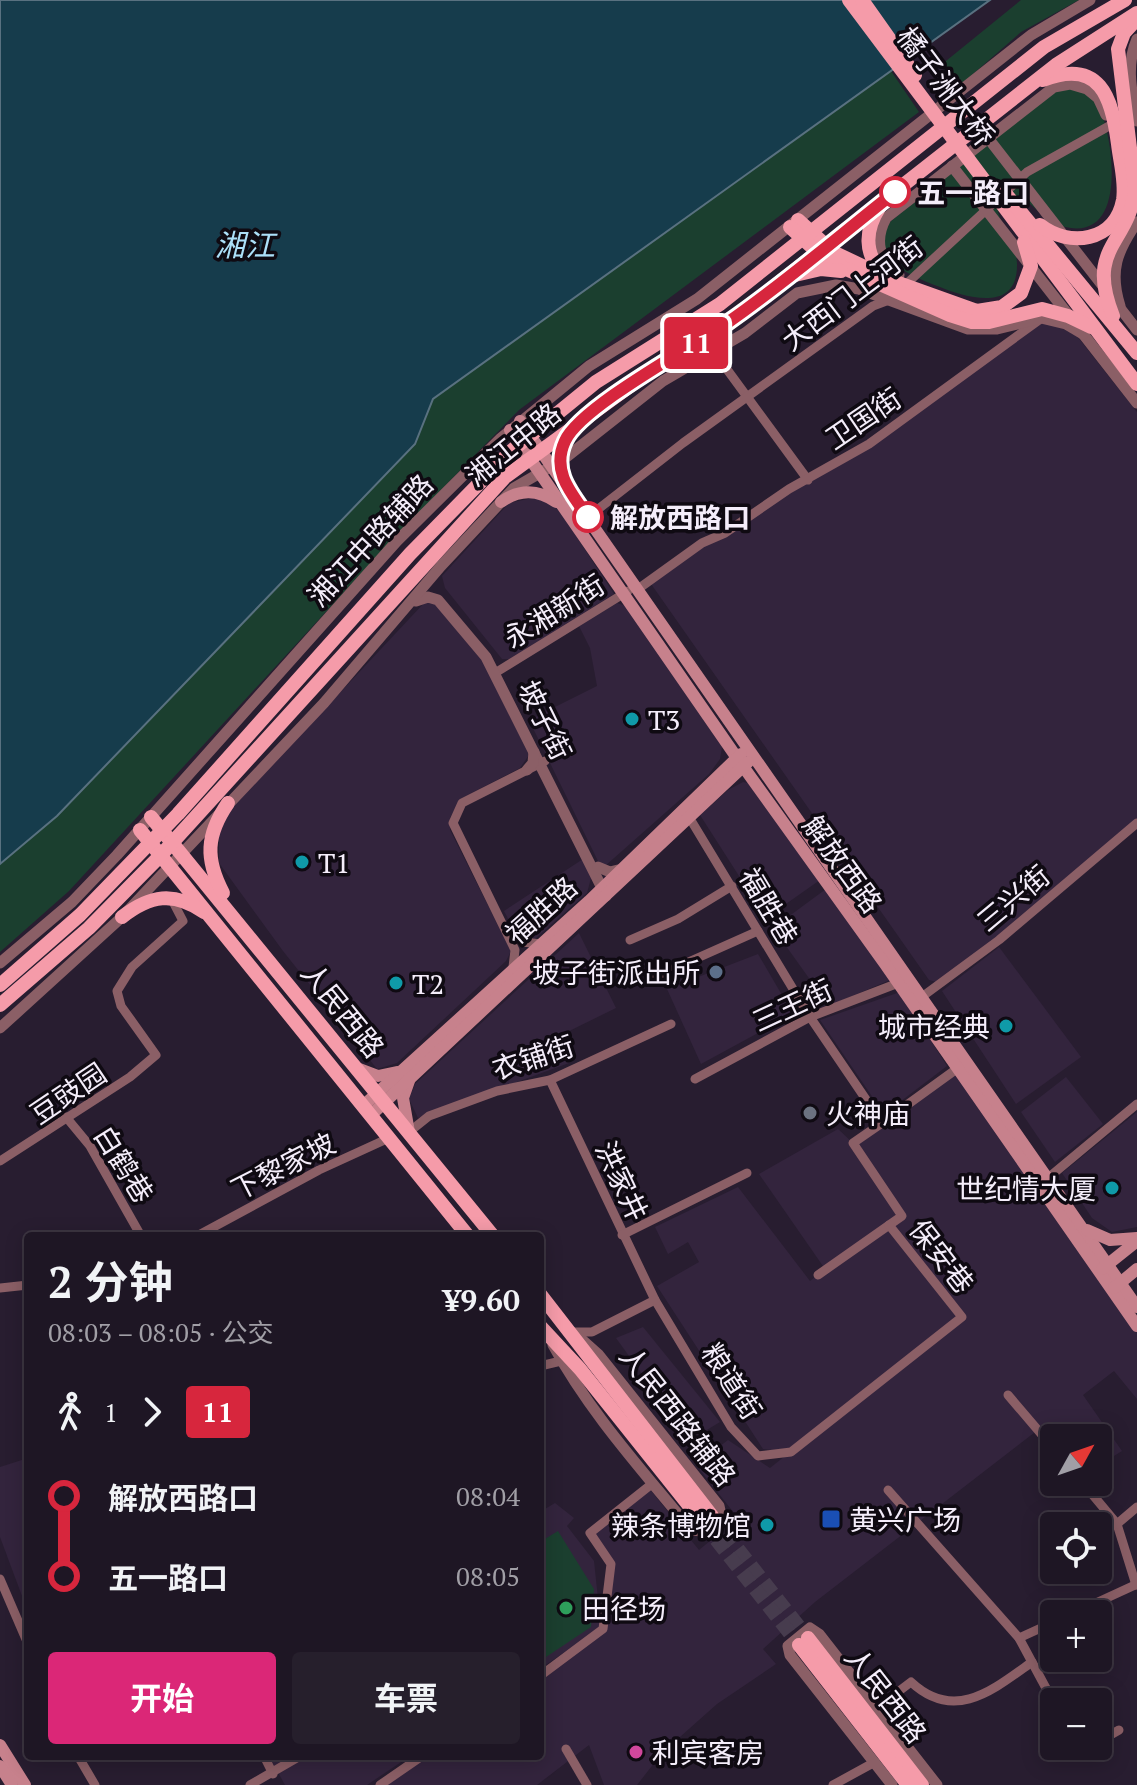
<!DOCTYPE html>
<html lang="zh">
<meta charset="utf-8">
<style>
:root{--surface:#1e1624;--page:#261f2c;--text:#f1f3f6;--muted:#a19fa6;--line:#3c3541;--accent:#db2777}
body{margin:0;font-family:"PT Serif","Noto Sans SC",serif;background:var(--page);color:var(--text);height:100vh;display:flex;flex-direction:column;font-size:30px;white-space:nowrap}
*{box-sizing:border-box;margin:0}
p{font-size:26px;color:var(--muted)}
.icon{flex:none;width:44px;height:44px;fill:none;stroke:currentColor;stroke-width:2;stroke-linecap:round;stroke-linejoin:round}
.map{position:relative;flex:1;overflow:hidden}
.details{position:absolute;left:24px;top:1232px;width:520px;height:528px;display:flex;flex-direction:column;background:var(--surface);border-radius:8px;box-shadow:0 4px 20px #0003,0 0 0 2px var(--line)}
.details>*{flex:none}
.badge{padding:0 16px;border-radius:6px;font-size:28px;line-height:52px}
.needle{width:52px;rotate:50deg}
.buttons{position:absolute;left:1040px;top:1424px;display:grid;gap:16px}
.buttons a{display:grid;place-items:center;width:72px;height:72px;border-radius:8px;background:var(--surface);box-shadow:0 4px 20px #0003,0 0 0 2px var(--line);font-size:40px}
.map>.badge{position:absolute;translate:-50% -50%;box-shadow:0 0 0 4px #fff}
.legs{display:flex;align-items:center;gap:12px;height:88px;padding:0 24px;font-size:26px}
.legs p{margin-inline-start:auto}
.summary{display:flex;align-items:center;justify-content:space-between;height:136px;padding:0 24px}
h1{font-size:44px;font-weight:700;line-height:60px}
.action{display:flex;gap:16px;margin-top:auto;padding:16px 24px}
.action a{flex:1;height:92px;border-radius:8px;background:var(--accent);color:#fff;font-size:32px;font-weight:700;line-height:92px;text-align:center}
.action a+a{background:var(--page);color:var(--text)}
ul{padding:0 24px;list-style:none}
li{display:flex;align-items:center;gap:28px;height:80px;font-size:30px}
li i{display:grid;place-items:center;width:12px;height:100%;margin:0 10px;background:currentColor}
li i::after{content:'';width:20px;height:20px;margin:-10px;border:6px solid;border-radius:50%;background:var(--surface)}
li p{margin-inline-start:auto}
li:first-child i{background:linear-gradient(#0000 50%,currentColor 0)}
li:last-child i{background:linear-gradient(currentColor 50%,#0000 0)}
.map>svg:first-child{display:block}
</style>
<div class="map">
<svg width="1137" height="1785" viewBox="0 0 1137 1785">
<rect width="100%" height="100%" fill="#281d30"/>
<!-- built -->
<g fill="#33243d">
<path d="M1037,321l22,5 18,10 60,76v411l-197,160 -11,-3 -280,-399 178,-113z"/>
<path d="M537,497l21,11 56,86 -104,65h-8l-57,-71 -3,-12 67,-73z"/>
<path d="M425,602h9l51,62 44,91 -9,13 -60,31 -10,19v12l61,121 -5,10 -109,102 -20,6 -94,-118 -64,-88v-31l11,-22z"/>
<path d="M617,603l9,3 96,141 -2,12 -11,15 -104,92 -7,-5 -69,-141 68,-34 -7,-38 -11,-22z"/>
<path d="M743,782l5,1 72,97 -54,38 -66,-103 28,-25z"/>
<path d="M583,859l8,19 -4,15 -52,46h-9l-12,-9 -10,-19z"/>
<path d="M826,889l64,91 -61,26 -56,-78z"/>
<path d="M579,933l37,75 -59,29 12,26 -151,55 -9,-19 6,-15z"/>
<path d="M999,947l82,110 -65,47 -74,-113z"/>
<path d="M758,954l35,60 -92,50 -34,-75z"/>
<path d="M900,992l47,74 -63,48 -64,-94z"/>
<path d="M955,1070l182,262v67l-23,-28 -31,24 39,56 -24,15v-28h-41l-14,-12 -228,176 -52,47 13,15 -59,40 -55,49 -25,32h-33l-15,-40 -52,40h-157l42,-29h118v-80l58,-41 13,-63 -21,-39 58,-46 51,63 39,-32 -38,-48 -2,-7 30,-23 42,28 20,-16 -27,-3 -106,-163 42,-24 -11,-20 -20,12 -13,-27 83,-40 72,94 15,-12 -66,-95 79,-45 15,14z"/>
<path d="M1066,1077l37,47 -48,38 -34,-50z"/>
<path d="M1137,1112v115l-25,5 -20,-14 -30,-45z"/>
<path d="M643,1327l77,95 -30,18 -74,-102z"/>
<path d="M28,1458v154l-28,-75v-70z"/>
<path d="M555,1503l19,15 -7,8 27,35 7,66 -61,42v-157z"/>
<path d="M269,1756h141l-43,29h-82z"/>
</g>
<!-- green -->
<g fill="#1b3f2f">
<path d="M1021,0h58l-58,32 -64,56 -16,-23z"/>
<path d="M891,71l28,41 -400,298 -126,129 -324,352 -69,61v-88l57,-48 358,-372 18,-45z"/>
<path d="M1068,88l20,6c5,6 11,12 14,20 12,33 24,127 -37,113 -17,-4 -32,-22 -46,-32l-21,17c5,16 19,34 19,52 1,49 -50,34 -77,23 -27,-10 -76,-29 -49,-66l163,-129z"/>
<path d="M558,1531l36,58 -3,38 -51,34v-119z"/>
</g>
<!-- water -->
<path fill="#163c4c" stroke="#597180" stroke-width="2" d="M0,0h990l-557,399 -18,45 -358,372 -57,48z"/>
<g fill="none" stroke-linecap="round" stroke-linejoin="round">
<!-- primary-tunnel -->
<g stroke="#473c4e" stroke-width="14" stroke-dasharray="14 7" stroke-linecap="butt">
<path d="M712,1516l96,122"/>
<path d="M703,1523l96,122"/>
</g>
<!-- minor -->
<g stroke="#8b5f66" stroke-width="9">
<path d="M903,287l124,-115 91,-51"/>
<path d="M704,338l104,142"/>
<path d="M588,517l95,-74 190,-137 16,-6"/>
<path d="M638,589l64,-46 23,-10 64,-44 80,-45 170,-124"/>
<path d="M495,673l133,-82"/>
<path d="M689,817l121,200 72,106 -29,20 49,73 -84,59"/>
<path d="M509,927l13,15 20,2"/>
<path d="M630,940l48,-21 54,-33"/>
<path d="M513,967l2,-17 -62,-127 9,-20 83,-42"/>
<path d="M648,980l110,-49"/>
<path d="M919,999l80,-59 138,-117"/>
<path d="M695,1079l115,-62 91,-35"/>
<path d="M550,1080l105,220 76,127 27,29 33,-4 171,-135 -73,-92"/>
<path d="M66,1117l24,29 51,90"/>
<path d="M882,1123l76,-55"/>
<path d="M409,1132l20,-16 68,-25 53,-11 121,-56"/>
<path d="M0,1161l130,-84 26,-22 -35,-49 -4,-15 15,-24 51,-46 -12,-23"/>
<path d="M1048,1178l89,-74"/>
<path d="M622,1235l125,-62"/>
<path d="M197,1236l122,-66 70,-32"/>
<path d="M0,1288l28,-3"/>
<path d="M574,1332h18l63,-32"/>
<path d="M540,1366l21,-5"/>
<path d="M1008,1395l46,54"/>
<path d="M1082,1482l35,42 19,61"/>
<path d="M888,1490l131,148 35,65"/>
<path d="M1117,1524l20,-17"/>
<path d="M0,1579l28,65"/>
<path d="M1072,1614l65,-30"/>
<path d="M1019,1638l35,-16"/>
<path d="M540,1676l63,-47 8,-65 -21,-31 63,-50"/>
<path d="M878,1707l33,-25c44,41 83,7 121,-20"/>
<path d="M1098,1742l21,-12"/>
<path d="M1078,1746l3,5 9,-5"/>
<path d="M566,1749l21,36"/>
<path d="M78,1756l17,29"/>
<path d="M264,1756l9,18"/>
<path d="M250,1785l50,-29"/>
<path d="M380,1785l42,-29"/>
<path d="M833,1785l42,-23"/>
</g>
<!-- tertiary -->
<g stroke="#8b5f66" stroke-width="11">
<path d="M1137,39c-12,28 -5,53 0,82"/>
<path d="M988,138l149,192"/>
<path d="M952,166l118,151"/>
<path d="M899,275c-20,-14 -25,-35 -13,-57l168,-131 16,-3 17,5 11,9 8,17"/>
<path d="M1120,306c-11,-35 -3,-55 17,-84"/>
<path d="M1080,330l57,73"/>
<path d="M416,601l12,-4 10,3 48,57 120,239"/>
<path d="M527,770l6,-7 1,-11"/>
<path d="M598,867l12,5 8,-2"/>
<path d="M0,963l72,-61 45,-47 280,-314 104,-103 88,-72 108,-67 334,-264 59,-35"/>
<path d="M0,1028l122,-111 202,-214 117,-137 73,-78 50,-29 99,-78 82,-48 52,-40 39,-8 23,4 109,40h29l44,-11 25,6 17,10"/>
<path d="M553,1345c36,67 90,126 138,185l11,1 19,-16 -2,-9 -121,-152 -19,-17"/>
<path d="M892,1785l-102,-130 -2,-9 22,-18 9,6 118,151"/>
</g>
<!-- secondary -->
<g stroke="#c7818c" stroke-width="12">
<path d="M520,421l617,886"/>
<path d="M510,430l227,328 148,206 252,362"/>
<path d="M563,480l-3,-24 12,-26"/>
<path d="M501,502c18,-13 37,-13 55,0"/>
<path d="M357,1068l21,8 19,-4"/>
<path d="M409,1081l-6,17 6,34"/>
<path d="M363,1106l226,-205 152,-147"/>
<path d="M371,1115l377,-353"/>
<path d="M1087,1230l23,10 27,-2"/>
<path d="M1102,1269l35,-28"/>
<path d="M1114,1288l23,-19"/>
<path d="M0,1745l25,40"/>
<path d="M0,1766l12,19"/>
</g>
<!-- primary -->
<g stroke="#f59ba9" stroke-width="14">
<path d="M849,0l288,384"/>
<path d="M862,0l53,75"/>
<path d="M1005,193l132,160"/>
<path d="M879,208c-14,22 -15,45 3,65"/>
<path d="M798,220l35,32 63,30 81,29 25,-4 19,-14 10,-27 -7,-24"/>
<path d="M1040,225c29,23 75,17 83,-25 3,-18 -3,-38 -5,-56 -6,-47 -18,-86 -75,-64"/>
<path d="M790,227l36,33 124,55 22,7h17l53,-13 26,7 23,11"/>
<path d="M795,275l26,-6 20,2"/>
<path d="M1113,316c-28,-70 16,-71 22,-127l-17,-140 6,-16 13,-14"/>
<path d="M151,817l342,419"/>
<path d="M140,830l328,406"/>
<path d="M223,893c-18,-34 -17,-58 5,-90"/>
<path d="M122,917c28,-22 52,-26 82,-5"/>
<path d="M0,985l80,-70 98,-101 232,-260 100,-102 86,-70 124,-78 324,-257 81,-47"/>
<path d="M0,1005l89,-77 72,-73 344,-378 140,-102 84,-53 327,-257 81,-52"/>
<path d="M540,1294l172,222"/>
<path d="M540,1326l40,43 123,154"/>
<path d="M808,1638l114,147"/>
<path d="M799,1645l109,140"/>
</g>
</g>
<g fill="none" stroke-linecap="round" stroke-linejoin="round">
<!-- line-1 casing -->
<g stroke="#fff" stroke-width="18">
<path id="line-1" d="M588,517c-17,-24 -37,-46 -23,-76 15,-34 127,-94 162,-118 58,-40 112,-87 168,-131"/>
</g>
<!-- line-1 -->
<use href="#line-1" stroke="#d7263d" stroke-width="12"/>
</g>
<!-- markers -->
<g fill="#fff" stroke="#d7263d" stroke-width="4">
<circle cx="895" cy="192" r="14"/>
<circle cx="588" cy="517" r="14"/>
</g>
<g fill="#0f9aa8" stroke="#0f0a12" stroke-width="3">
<circle cx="632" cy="719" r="8"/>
<circle cx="302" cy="862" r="8"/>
<circle cx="396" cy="983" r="8"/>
<circle cx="1006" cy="1026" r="8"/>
<circle cx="1112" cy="1188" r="8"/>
<circle cx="767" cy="1525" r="8"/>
</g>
<circle fill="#5c6f8a" stroke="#0f0a12" stroke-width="3" cx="716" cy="972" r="8"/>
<circle fill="#6b7280" stroke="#0f0a12" stroke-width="3" cx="810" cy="1113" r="8"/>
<rect fill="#1a4fb4" stroke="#0f0a12" stroke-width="3" x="821" y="1509" width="20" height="20" rx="4"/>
<circle fill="#2e9e5b" stroke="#0f0a12" stroke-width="3" cx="566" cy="1608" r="8"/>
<circle fill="#d1479c" stroke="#0f0a12" stroke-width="3" cx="636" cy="1752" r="8"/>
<g text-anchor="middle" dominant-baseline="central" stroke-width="7" stroke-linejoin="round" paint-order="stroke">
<!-- street labels -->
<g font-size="28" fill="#f4edfa" stroke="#0f0a12">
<text transform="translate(946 86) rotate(53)">橘子洲大桥</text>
<text transform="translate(852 293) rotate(-37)">大西门上河街</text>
<text transform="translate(863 418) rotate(-34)">卫国街</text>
<text transform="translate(513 444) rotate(-39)">湘江中路</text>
<text transform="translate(370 540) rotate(-47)">湘江中路辅路</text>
<text transform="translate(554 611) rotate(-32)">永湘新街</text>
<text transform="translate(545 720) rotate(64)">坡子街</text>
<text transform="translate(843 864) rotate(54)">解放西路</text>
<text transform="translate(1013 898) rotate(-40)">三兴街</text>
<text transform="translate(769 906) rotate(59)">福胜巷</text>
<text transform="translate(541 910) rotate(-42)">福胜路</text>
<text transform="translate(792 1005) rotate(-25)">三王街</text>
<text transform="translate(343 1010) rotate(51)">人民西路</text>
<text transform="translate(533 1057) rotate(-18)">衣铺街</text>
<text transform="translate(68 1093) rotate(-34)">豆豉园</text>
<text transform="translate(124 1164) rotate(58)">白鹤巷</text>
<text transform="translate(283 1166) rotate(-27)">下黎家坡</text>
<text transform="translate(622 1181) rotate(65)">洪家井</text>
<text transform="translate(942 1256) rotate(52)">保安巷</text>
<text transform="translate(732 1381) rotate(57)">粮道街</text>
<text transform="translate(678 1416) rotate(52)">人民西路辅路</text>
<text transform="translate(886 1695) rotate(52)">人民西路</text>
</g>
<!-- stop labels -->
<g font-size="28" font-weight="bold" fill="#f4edfa" stroke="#0f0a12" text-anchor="start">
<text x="917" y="192">五一路口</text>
<text x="610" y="517">解放西路口</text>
</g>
<!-- poi labels -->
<g font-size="28" fill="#f4edfa" stroke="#0f0a12" text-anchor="start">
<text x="648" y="719">T3</text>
<text x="318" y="862">T1</text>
<text x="700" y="972" text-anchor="end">坡子街派出所</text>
<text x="412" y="983">T2</text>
<text x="990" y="1026" text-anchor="end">城市经典</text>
<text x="826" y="1113">火神庙</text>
<text x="1096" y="1188" text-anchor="end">世纪情大厦</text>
<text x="849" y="1519">黄兴广场</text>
<text x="751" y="1525" text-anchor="end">辣条博物馆</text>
<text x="582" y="1608">田径场</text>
<text x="652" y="1752">利宾客房</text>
</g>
<!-- water labels -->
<g font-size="30" font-style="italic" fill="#ace0f9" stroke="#0f0a12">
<text x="245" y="245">湘江</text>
</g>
</g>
</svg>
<div class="buttons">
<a><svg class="needle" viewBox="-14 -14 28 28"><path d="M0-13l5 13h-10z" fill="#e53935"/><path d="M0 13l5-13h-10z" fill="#a19fa6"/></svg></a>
<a><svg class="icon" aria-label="locate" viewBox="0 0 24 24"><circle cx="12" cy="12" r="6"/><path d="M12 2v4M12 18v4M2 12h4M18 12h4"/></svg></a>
<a>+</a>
<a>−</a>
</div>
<b class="badge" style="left:696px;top:343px;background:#d7263d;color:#fff">11</b>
<section class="details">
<div class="summary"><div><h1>2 分钟</h1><p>08:03 – 08:05 · 公交</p></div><b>¥9.60</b></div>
<div class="legs"><svg class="icon" aria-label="walk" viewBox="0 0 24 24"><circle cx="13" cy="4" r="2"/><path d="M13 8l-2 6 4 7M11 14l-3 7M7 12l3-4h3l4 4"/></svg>1<svg class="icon" aria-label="forward" viewBox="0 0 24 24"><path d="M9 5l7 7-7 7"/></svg><b class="badge" style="background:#d7263d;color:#fff">11</b></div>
<ul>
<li><i style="color:#d7263d"></i><b>解放西路口</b><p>08:04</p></li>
<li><i style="color:#d7263d"></i><b>五一路口</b><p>08:05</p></li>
</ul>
<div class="action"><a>开始</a><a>车票</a></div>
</section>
</div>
